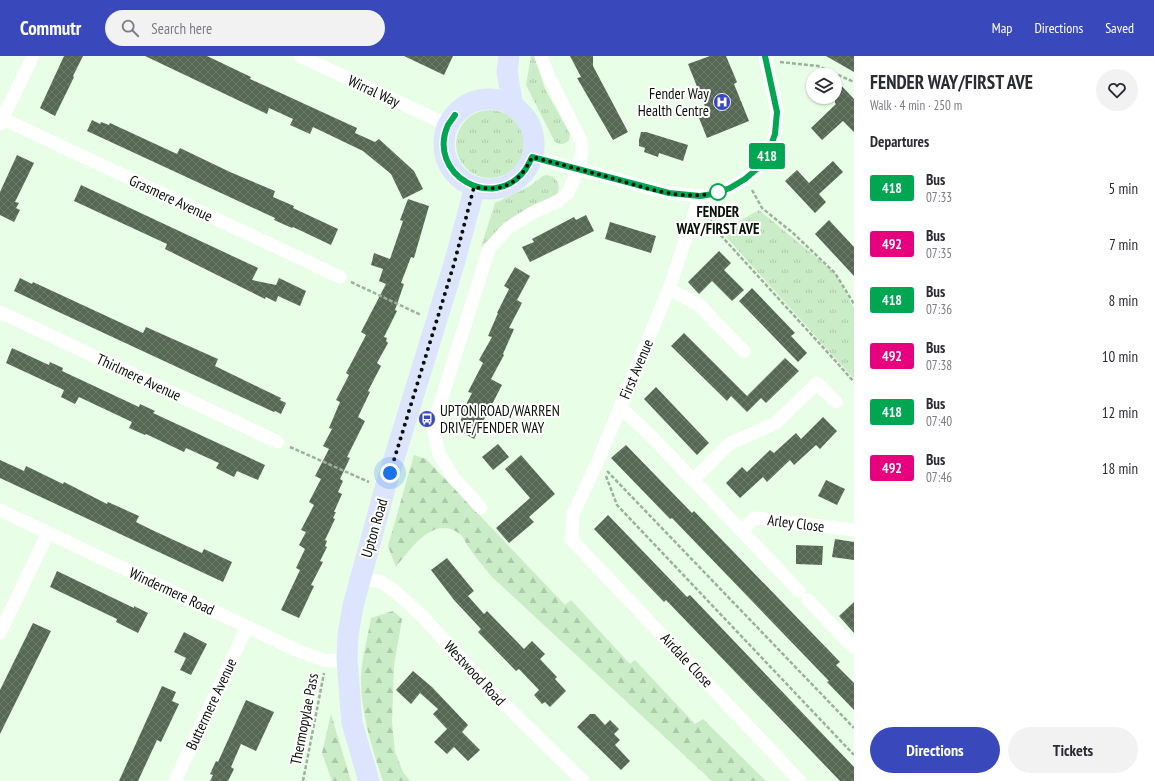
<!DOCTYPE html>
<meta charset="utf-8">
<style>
:root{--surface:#fff;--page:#f2f2f3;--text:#2b2b33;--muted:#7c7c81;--accent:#3949bc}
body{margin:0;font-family:"PT Sans Narrow",sans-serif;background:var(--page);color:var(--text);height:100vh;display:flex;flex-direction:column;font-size:15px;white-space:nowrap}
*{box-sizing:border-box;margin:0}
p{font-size:13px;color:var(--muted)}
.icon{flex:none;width:22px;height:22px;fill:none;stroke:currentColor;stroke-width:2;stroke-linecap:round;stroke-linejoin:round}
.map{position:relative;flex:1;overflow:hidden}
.sheet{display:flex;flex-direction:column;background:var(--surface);width:300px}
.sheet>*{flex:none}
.badge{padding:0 8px;border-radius:3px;font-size:14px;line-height:26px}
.buttons{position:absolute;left:806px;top:12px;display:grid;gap:8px}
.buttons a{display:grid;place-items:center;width:36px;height:36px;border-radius:50%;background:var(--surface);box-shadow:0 1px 3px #0004;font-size:20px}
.you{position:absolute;width:20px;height:20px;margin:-10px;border:3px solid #fff;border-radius:50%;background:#1a73e8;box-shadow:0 0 0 6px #1a73e833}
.map>.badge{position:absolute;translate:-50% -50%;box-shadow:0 0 0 2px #fff}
h2{padding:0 16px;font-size:15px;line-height:36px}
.round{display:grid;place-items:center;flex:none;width:42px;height:42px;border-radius:21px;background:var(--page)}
.summary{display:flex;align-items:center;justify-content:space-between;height:68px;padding:0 16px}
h1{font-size:19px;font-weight:700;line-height:30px}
.cta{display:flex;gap:8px;margin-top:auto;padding:8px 16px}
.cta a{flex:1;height:46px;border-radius:24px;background:var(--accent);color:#fff;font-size:16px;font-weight:700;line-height:46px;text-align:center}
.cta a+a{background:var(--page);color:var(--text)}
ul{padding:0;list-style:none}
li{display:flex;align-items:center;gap:12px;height:56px;padding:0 16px}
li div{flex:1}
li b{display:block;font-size:15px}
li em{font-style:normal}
li .badge{min-width:44px;font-weight:700;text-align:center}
header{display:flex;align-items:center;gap:24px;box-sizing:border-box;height:56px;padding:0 20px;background:var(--accent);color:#fff}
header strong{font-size:19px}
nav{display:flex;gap:22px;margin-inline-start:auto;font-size:14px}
.search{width:280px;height:36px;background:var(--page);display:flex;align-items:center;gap:10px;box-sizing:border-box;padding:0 14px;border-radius:22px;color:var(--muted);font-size:15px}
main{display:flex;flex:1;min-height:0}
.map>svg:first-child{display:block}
</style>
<header>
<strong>Commutr</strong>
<div class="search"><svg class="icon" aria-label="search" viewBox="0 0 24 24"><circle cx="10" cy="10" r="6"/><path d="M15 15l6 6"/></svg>Search here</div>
<nav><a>Map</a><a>Directions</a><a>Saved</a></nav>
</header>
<main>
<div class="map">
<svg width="854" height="725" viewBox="0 0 854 725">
<defs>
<pattern id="grass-tufts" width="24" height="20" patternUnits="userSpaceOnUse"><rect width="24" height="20" fill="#caecc7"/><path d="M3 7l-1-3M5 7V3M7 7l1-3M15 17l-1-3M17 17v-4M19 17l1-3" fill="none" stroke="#acc9aa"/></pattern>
<pattern id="forest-firs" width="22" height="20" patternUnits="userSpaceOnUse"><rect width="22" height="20" fill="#caecc7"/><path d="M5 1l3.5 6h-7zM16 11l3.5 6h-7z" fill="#acc9aa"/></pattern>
<pattern id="building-cross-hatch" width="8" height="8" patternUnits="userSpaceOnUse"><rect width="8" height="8" fill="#566854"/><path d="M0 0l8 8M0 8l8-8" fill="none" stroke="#6e7c6c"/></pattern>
</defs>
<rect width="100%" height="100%" fill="#e8fee6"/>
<!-- grass -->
<g fill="url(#grass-tufts)">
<path d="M531,0h4v3l10,30 25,45 -1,6c-4,5 -9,5 -14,2l-29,-57z"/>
<circle cx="490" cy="88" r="34"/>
<path d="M547,119c11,2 15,12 9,21l-49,26 -26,25 14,-44 35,-17 13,-10z"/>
<path d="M759,154l75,62 20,36v71l-136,-151 20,-6z"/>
</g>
<!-- forest -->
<g fill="url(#forest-firs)">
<path d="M414,399l12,4 139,146 6,-5 59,64 5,-4 60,64 8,-5 63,62h-54l-221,-205c-7,-9 -15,-18 -21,-27 -4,-4 -6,-12 -10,-15 -27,-20 -50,16 -64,33l-8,-21z"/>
<path d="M393,555l9,8 -8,46 -2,57 3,30 8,20 7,9h-27c-11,-32 -23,-71 -22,-105 1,-19 7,-40 10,-58z"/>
<path d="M331,658l20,67h-19l-10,-28z"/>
</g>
<!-- building -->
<g fill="url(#building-cross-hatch)">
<path d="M64,0h19l-10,20 1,1 -19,39 -15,-8z"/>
<path d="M145,0h62l44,21 -1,2 107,49 -2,5 20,9 4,-3 35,32 9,18 -20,10 -12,-25 -28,-23 -50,-24 -3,7 -20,-9 3,-6 -24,-11 -2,6z"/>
<path d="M404,0h49l-9,19z"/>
<path d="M570,0h23v10l35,66 -15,8 -36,-62 4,-1z"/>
<path d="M710,0h16l11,26 -3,2 15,37 -42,17 -8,-20 9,-4 -20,-50z"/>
<path d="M826,0h28v16z"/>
<path d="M835,23l19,20v33l-11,-11 -21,19 -11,-12 25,-24 -1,-1z"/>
<path d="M92,64l8,4 1,-2 8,3 1,-2 67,31 3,-6 50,24 45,19 -2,6 21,9 -1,2 45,21 -7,16 -38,-18 -1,1 -18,-8 1,-2 -188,-87z"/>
<path d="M641,76h5l42,13 -5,16 -24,-8 -1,4 -14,-5 1,-4 -6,-2v-6z"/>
<path d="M17,99l17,8 -19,39 4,1 -3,5 4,2 -6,12 -14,-7v-23z"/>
<path d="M833,105l10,11 -24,22 7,8 -11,11 -30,-32 12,-11 12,13z"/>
<path d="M81,129l177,83 -6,12 24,5 3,-7 27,13 -6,15 -22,-10 -2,6 -10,-5 -1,2 -100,-50 2,-5 -93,-43z"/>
<path d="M408,143l21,7 -15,52 -3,-1 -10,26 3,1 -9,26 2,1 -13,26 3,1 -1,3 2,2 -11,20 4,3 -13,25 2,1 -12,25 7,4 -18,36 3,1 -10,21 3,2 -5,11 4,2 -8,18h2l-3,6 2,1 -10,21 2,1 -2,5 2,1 -7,14 3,1 -12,23 3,1 -15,32 -18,-8 19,-40 -4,-2 9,-19 -6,-4 7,-13 -5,-2 13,-25 -5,-3 12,-23 -6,-3 14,-27 -6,-3 9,-17 -3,-1 11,-26 -4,-2 13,-25 -3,-2 20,-38 -5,-3 25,-48 -7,-3 4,-12 -12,-4 3,-12 16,6 13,-38 -3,-1z"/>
<path d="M586,159l8,16 -64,31 -8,-15 12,-5 -2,-3 42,-22 2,3z"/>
<path d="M829,164l25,27v29l-39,-42z"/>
<path d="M610,166l46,14 -5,17 -46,-14z"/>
<path d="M719,195l12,12 -7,7 20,20 -12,11 -20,-20 -13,13 -11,-12z"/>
<path d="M515,211l15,9 -13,24 5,3 -13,25 5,1 -11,25 1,1 -13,24 11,6 -28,54 -18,-10 6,-12 -2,-1 12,-23 -4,-1 15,-29 -4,-3 13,-23 -4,-1 10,-23h-1l12,-24 -5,-3z"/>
<path d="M20,222l12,6 1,-2 110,51 3,-6 72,32 -3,7 66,32 -1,2 6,3 -5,11 -6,-3 -1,1 -224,-104 -36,-17z"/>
<path d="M752,232l43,45 -4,3 16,17 -9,9 -59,-61z"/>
<path d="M684,277l63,63 38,-38 14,13 -33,32 -5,-5 -14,14 -16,-16 -4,5 -56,-55z"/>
<path d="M12,292l37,17 1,-3 13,6 -1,3 77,36 1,-3 15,7 -2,2 112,52 -7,15 -21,-9 -3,6 -18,-9 3,-5 -33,-15 -2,4 -38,-18 -1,1 -16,-7 3,-6 -53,-25 -4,7 -14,-7 3,-7 -58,-27z"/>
<path d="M656,331l53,56 -12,12 -53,-56z"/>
<path d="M823,361l14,14 -17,18 -4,-4 -22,20 -4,-5 -23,22 -4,-5 -23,21 -14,-15 16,-16 5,5 23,-22 4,3 22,-20 5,6z"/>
<path d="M498,388l11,13 -16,13 -11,-13z"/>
<path d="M626,389l66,68 2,-2 146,151 -4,3 18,18v27l-27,-28 2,-1 -157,-163 -2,1 -59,-61z"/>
<path d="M521,399l34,39 -26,23 5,5 -25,21 -13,-15 34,-30 -25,-29z"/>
<path d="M0,404l24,11 2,-5 37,18 1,-2 43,22 1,-2 31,14 -3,6 16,8 50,23 2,-4 28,13 -9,20 -223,-104z"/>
<path d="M826,424l19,9 -8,16 -19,-9z"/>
<path d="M608,459l79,82 3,-2 164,172v14h-14l-174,-181 -2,2 -70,-73z"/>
<path d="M835,483l19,3v18l-22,-3z"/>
<path d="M796,489l27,1 -1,19 -26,-1z"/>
<path d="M447,502l27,33 -6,5 16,18 3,-3 37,38 8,-8 13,13 -5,5 17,18 -2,2 11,12 -16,16 -5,-5 -3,2 -8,-9 5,-5 -20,-21 -3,2 -38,-39 3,-3 -27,-29 -23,-30z"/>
<path d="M57,515l77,37v-2l14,7 -10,20 -22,-11 1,-3 -67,-32z"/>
<path d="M854,546v31l-15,-17z"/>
<path d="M33,567l18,8 -51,103v-44z"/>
<path d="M184,576l23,12 -16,31 -11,-5 6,-12 -12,-6z"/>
<path d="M413,615l19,16 36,38 -6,7 18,18 -12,11 -14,-14 -7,7 -13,-12 13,-13 -14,-15 5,-5 -18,-16 -9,11 -15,-14z"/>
<path d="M162,630l14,6 -4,9 7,3 -18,38 -4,-2 -19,41h-19z"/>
<path d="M246,644l28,12 -18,39 -15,-7 -10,23 3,2 -6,12h-18l3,-6 -3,-1 6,-13 2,1z"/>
<path d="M590,658h5l10,11 5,-5 9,9 -5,5 6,6 -5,5 15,16 -9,9 -44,-43z"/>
</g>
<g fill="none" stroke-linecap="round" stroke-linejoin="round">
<!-- path -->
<g stroke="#9eaf9c" stroke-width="2.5" stroke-dasharray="4 2" stroke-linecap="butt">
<path d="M780,6l38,4 36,16"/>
<path d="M752,134l10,18 31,25 42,40 19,31"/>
<path d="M708,159l7,14 115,126 24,27"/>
<path d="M351,226l70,33"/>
<path d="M290,391l79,35"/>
<path d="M607,415l247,257"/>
<path d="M606,420l11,29 237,250"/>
<path d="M303,725l21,-108"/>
</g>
<!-- minor -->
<g stroke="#fff" stroke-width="13">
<path d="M300,0l148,69"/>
<path d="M3,63l337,158"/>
<path d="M0,68l33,-68"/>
<path d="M532,101l137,36 31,3 13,-2 16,-6 16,-9 13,-12 10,-13 7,-20 2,-22 -12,-56"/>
<path d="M700,140l-31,93 -71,172 -25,53 -1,26 228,241"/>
<path d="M669,233l32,17 13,15 30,30"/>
<path d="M0,256l278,130"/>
<path d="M620,351l33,31 146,153"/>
<path d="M693,424l36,-36 47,-21 41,-40 19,19"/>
<path d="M481,452l-28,-31 -14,-23 -6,-28 56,-177 19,-21 24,-15 26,-12 10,-8 10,-24 4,-17 -1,-11 -32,-64 -8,-21"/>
<path d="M0,454l296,140 30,11 21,-2"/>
<path d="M742,474l13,-12 99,12"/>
<path d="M360,522l22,4 16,12 24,22 63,69 98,96"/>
<path d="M808,544l46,48"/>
<path d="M0,577l48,-100"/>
<path d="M175,725l72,-154"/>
</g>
<!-- primary -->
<g stroke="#dce4fe" stroke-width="21">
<path d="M509,0l-2,16 6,34"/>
<circle cx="489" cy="88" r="45"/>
<path d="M369,725l-17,-58 -5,-64 1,-24 5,-29 32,-118 69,-224 21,-77"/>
</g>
</g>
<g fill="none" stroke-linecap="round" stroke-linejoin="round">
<!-- line casing -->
<g stroke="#fff" stroke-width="9">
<path id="line" d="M455,59c-2,3 -5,7 -7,10 -22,49 45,88 77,45 3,-4 5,-9 7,-13l137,36 31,3 13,-2 17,-6 15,-9 13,-11 10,-14 7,-20 2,-22 -12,-56"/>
</g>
<!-- line -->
<use href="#line" stroke="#00a651" stroke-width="6"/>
<!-- walk -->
<path stroke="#0a1109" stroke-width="4" stroke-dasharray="0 7.2" d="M390,417l64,-209 20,-77c30,5 45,-3 58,-30 23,6 46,12 69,18 36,10 84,29 120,16l-3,1"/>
</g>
<!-- icons -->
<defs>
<g id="hospital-disc" transform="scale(0.9)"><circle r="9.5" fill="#3949bc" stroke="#fff"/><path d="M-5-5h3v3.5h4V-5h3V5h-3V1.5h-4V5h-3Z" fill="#fff"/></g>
<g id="bus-disc" transform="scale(0.9)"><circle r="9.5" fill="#3949bc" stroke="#fff"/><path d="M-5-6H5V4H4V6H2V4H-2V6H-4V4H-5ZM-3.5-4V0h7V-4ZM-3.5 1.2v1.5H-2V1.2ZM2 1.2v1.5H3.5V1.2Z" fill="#fff"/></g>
</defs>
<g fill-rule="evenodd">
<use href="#hospital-disc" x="722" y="46"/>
<use href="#bus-disc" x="427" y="363"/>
</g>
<!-- markers -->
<circle fill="#fff" stroke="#00a651" stroke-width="2" cx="718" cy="136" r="8"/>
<g text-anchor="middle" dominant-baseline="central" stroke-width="4" stroke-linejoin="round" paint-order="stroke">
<!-- street labels -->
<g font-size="15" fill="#0a1109" stroke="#fff">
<text transform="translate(374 35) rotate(25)">Wirral Way</text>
<text transform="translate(171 142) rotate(25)">Grasmere Avenue</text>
<text transform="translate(636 313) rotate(-67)">First Avenue</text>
<text transform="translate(139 321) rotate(25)">Thirlmere Avenue</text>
<text transform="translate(796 467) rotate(7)">Arley Close</text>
<text transform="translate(374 472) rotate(-74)">Upton Road</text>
<text transform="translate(172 535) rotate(25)">Windermere Road</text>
<text transform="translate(687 604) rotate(47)">Airdale Close</text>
<text transform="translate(475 617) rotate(47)">Westwood Road</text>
<text transform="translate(211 648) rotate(-65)">Buttermere Avenue</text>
<text transform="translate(304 663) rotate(-79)">Thermopylae Pass</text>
</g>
<!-- poi labels -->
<g font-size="15" fill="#0a1109" stroke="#fff" text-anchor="end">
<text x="709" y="37">Fender Way<tspan x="709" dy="17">Health Centre</tspan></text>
<text x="440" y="354" text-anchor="start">UPTON ROAD/WARREN<tspan x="440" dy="17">DRIVE/FENDER WAY</tspan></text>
</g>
<!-- stop labels -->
<g font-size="15" font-weight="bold" fill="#0a1109" stroke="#fff">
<text x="718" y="155">FENDER<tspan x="718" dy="17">WAY/FIRST AVE</tspan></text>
</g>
</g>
</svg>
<div class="buttons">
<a><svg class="icon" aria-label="layers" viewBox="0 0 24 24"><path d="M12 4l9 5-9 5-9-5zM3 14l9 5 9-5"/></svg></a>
</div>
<div class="you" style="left:390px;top:417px"></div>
<b class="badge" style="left:767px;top:100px;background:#00a651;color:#fff">418</b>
</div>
<section class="sheet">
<div class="summary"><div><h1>FENDER WAY/FIRST AVE</h1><p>Walk · 4 min · 250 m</p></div><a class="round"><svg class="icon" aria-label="heart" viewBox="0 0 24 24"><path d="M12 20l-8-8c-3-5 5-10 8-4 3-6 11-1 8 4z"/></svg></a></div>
<h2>Departures</h2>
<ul>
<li><span class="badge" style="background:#00a651;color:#fff">418</span><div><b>Bus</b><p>07:33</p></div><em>5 min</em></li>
<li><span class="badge" style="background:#e6007e;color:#fff">492</span><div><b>Bus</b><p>07:35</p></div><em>7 min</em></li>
<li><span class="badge" style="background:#00a651;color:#fff">418</span><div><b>Bus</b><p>07:36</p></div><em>8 min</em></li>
<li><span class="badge" style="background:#e6007e;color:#fff">492</span><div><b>Bus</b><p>07:38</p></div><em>10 min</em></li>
<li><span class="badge" style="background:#00a651;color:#fff">418</span><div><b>Bus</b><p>07:40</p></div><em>12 min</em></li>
<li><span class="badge" style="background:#e6007e;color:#fff">492</span><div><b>Bus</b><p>07:46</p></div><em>18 min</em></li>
</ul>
<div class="cta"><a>Directions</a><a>Tickets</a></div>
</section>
</main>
